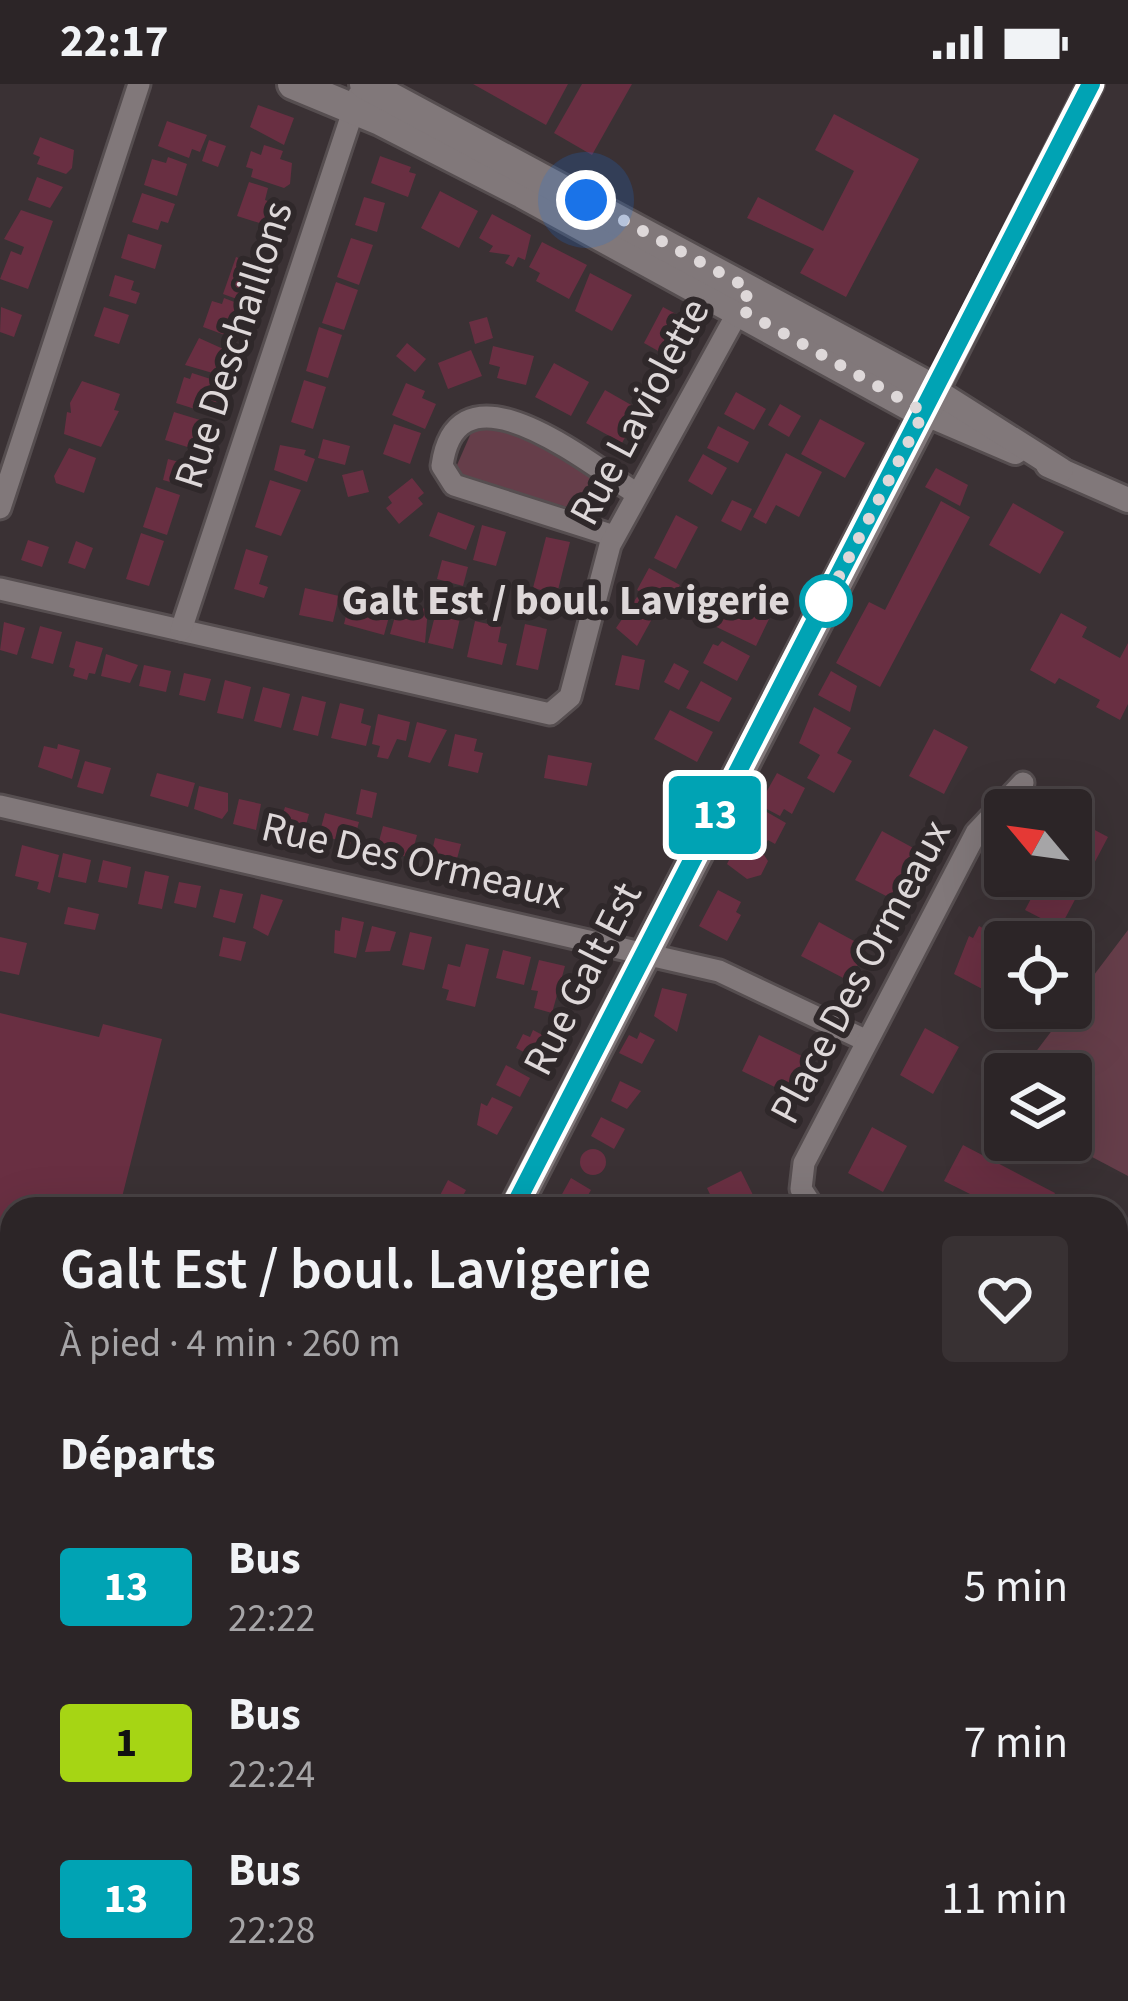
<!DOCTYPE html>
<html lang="fr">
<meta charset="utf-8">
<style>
:root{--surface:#2c2527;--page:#383133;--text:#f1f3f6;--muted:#a6a5a7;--line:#484244}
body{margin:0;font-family:"Source Sans 3",sans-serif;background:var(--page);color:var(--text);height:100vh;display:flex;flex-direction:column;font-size:45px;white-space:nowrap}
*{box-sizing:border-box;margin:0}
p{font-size:39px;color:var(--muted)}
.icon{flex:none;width:66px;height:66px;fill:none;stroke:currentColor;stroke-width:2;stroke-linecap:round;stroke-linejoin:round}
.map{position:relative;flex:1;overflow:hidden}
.panel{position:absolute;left:0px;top:1113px;width:1128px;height:804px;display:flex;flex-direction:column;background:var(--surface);border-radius:36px 36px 0 0;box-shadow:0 12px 48px #0002,0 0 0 3px var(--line)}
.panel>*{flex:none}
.badge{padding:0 24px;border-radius:9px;font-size:42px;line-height:78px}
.needle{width:78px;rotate:299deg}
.controls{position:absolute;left:984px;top:705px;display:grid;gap:24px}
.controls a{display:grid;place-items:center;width:108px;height:108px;border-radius:12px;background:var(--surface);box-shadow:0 12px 48px #0002,0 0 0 3px var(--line);font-size:60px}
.you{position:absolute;width:60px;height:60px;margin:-30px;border:9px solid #fff;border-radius:50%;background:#1a73e8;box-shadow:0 0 0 18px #1a73e833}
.map>.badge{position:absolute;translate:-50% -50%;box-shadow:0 0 0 6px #fff}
h2{padding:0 60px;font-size:45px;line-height:108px}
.round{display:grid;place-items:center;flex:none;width:126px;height:126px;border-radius:12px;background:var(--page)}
.head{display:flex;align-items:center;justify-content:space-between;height:204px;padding:0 60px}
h1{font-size:57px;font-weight:600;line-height:90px}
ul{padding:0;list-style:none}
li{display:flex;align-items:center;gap:36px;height:156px;padding:0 60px}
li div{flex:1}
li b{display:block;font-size:45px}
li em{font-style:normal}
li .badge{min-width:132px;font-weight:700;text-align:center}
.status{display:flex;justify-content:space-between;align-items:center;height:84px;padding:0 60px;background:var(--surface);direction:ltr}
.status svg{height:33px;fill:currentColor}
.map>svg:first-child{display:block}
</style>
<div class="status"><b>22:17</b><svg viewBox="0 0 49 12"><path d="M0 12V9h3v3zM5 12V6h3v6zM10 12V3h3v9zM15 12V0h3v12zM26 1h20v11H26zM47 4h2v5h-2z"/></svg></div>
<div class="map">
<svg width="1128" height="1917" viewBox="0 0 1128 1917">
<rect width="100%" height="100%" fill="#3a3134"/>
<!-- green -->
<g fill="#663e4a">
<path d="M483,341l38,9 70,40 6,9 -4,19 -18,7 -111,-29 -7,-15 14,-32z"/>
<path d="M1128,846v246l-68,-36h11v-66h-52z"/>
<path d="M1128,1308v139l-12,-7v-109z"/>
</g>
<!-- building -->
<g fill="#692f42">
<path d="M473,0h95l-22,41z"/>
<path d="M582,0h50l-40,71 -38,-22z"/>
<path d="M258,21l36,13 -10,27 -34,-18z"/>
<path d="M834,30l85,45 -73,138 -46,-24 14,-24 -67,-31 11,-21 65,34 31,-60 -39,-21z"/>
<path d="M167,37l40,14 -7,17 -8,-3 -3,9 -31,-12z"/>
<path d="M40,53l34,13 -2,18 -6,6 -29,-10 3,-7 -7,-3z"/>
<path d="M209,56l17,6 -8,21 -16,-6z"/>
<path d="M264,61l19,6 -3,8 12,4 -2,21 -6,4 -33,-11 2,-8 -7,-2 5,-16 10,4z"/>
<path d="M380,72l31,11 -2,5 7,2 -8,23 -37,-14z"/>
<path d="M168,73l19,7 -10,32 -33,-11 8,-26 14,4z"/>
<path d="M37,93l26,10 -13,21 -22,-8z"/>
<path d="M249,98l19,6 -3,12 14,5 -7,22 -35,-11z"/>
<path d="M440,107l38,20 -19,37 -38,-20z"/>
<path d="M142,109l33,11 -7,19 -7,-2 -3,9 -26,-8z"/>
<path d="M364,113l21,6 -8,29 -22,-7z"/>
<path d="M21,126l32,11 -25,68 -28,-10 11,-28 10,4 3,-8 -20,-8z"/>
<path d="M492,130l39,21 -6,25 -7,-3 -5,10 -8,-4 5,-8 -21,-3 4,-6 -14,-8z"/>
<path d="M128,150l34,11 -7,24 -34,-11z"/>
<path d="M351,154l22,7 -14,40 -22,-8z"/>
<path d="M542,158l45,23 -18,34 -33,-18 4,-8 -11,-6z"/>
<path d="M236,173l22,8 -13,37 -22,-8z"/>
<path d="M590,189l42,22 -20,36 -37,-20z"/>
<path d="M115,191l19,6 -3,9 9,3 -4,11 -27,-8z"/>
<path d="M336,198l22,8 -14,40 -22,-7z"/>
<path d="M224,214l21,8 -12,32 -30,-11 9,-26 10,3z"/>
<path d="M1,223l21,8 -8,22 -14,-5z"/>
<path d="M104,223l25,8 -10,29 -25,-8z"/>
<path d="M663,223l24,13 -20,36 -23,-13z"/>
<path d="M487,233l6,21 -18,6 -6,-22z"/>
<path d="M319,243l23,8 -14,43 -22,-7z"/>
<path d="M199,254l31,14 -7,24 -38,-11z"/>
<path d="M407,259l19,16 -11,13 -19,-16z"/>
<path d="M493,262l41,10 -8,29 -29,-7 3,-11 -11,-3z"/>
<path d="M471,266l11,26 -34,13 -10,-26z"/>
<path d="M554,279l35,19 -18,34 -36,-19z"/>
<path d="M192,289l28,9 -6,33 -38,-12 8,-26 6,2z"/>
<path d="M304,296l22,7 -13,42 -22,-7z"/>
<path d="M82,297l38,13 -6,16 5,1 -18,36 -37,-13 3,-22 4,1 -1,-10z"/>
<path d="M406,299l19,8 -3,7 14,6 -11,25 -33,-14z"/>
<path d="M605,306l35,20 -18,33 -36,-20z"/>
<path d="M736,308l30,17 -12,21 -30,-16z"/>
<path d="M780,320l21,12 -12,21 -21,-12z"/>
<path d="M174,328l26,8 -2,6 6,2 -7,22 -32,-10z"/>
<path d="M820,335l45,24 -20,35 -44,-24z"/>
<path d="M394,340l27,9 -11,31 -27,-10z"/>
<path d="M718,342l31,16 -11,21 -31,-15z"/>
<path d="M323,355l27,7 -5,19 -27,-7z"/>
<path d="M280,361l26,5 -2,5 11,4 -8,23 -33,-12z"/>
<path d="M69,364l27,10 -12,35 -28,-10 -2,-7z"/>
<path d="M786,369l36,19 -23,45 -23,-12 -10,19 -13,-7z"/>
<path d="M703,370l24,14 -15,27 -24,-14z"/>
<path d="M168,375l30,8 -6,21 -29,-8z"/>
<path d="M936,384l32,17 -8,21 -35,-19z"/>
<path d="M363,386l6,22 -21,5 -6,-22z"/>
<path d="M412,394l12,15 -6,5 5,6 -24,20 -13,-16 6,-5 -4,-6z"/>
<path d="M270,396l31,10 -20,46 -26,-9z"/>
<path d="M156,403l24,8 -13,40 -24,-8z"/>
<path d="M732,416l20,9 -11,22 -20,-10z"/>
<path d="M941,417l29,16 -90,170 -44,-24 33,-61 16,8z"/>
<path d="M1013,419l51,29 -24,42 -51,-29z"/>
<path d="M438,428l37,14 -9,24 -37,-14z"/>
<path d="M676,431l22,12 -22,42 -22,-11z"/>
<path d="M482,441l24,7 -10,34 -23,-6z"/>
<path d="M141,449l23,8 -15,45 -23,-7z"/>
<path d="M546,453l24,5 -13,52 -24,-6z"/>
<path d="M28,456l21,7 -7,20 -21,-7z"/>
<path d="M76,457l17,7 -8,21 -17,-6z"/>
<path d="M246,465l22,7 -9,28 9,3 -4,11 -30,-9z"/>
<path d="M442,476l26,7 -5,19 -26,-7z"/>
<path d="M649,484l31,17 -12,21 -31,-16z"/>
<path d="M305,504l34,8 -6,26 -34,-7z"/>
<path d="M352,507l40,15 -8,29 -40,-11z"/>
<path d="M725,511l45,22 -14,29 -54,-26 8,-16 9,4z"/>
<path d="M637,513l21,11 -21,38 -21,-18z"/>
<path d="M398,522l30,3 -3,34 -35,-9z"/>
<path d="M437,524l24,6 -8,35 -25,-6z"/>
<path d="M1061,529l26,14 -5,10 38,21 8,-15v61l-8,16 -24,-13 4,-7 -41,-22 -4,6 -25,-14z"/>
<path d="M475,537l26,6 -3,15 9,2 -5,21 -35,-8z"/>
<path d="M4,538l21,6 -8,27 -17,-5z"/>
<path d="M525,540l22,5 -9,41 -22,-5z"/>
<path d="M40,542l22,6 -9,32 -22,-6z"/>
<path d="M76,557l27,7 -8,26 -6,-1 -2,7 -14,-4 2,-7 -6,-2z"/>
<path d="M722,557l28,15 -13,25 -34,-18 10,-19 5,2z"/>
<path d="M106,570l32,11 -8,18 -29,-7z"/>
<path d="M622,571l23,5 -6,30 -24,-5z"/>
<path d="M674,579l15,8 -10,19 -15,-8z"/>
<path d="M144,581l27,6 -5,21 -27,-6z"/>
<path d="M831,587l26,15 -7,26 -32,-17z"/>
<path d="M184,589l27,6 -6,22 -26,-6z"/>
<path d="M225,596l26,7 -8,32 -26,-6z"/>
<path d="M701,597l31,17 -13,24 -33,-14z"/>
<path d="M263,603l27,7 -9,34 -27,-7z"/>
<path d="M302,612l24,6 -8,34 -25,-6z"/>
<path d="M340,619l24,6 -3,14 10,3 -5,20 -35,-8z"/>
<path d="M814,623l37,21 -14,25 15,8 -18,32 -27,-15 13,-23 -21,-12z"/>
<path d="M670,626l43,22 -16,30 -43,-23z"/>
<path d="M378,630l32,8 -4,19 -9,-2 -9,20 -11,-2 3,-11 -8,-2z"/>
<path d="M417,638l30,8 -17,33 -22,-6z"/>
<path d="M934,645l34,18 -24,47 -35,-18z"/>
<path d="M455,650l22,5 -3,12 9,2 -5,20 -30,-7z"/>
<path d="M58,660l22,6 -8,29 -34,-12 6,-21 13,3z"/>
<path d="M548,671l44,8 -5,23 -43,-8z"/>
<path d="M85,677l26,7 -8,26 -26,-7z"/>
<path d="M157,689l38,10 -7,24 -38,-11z"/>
<path d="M777,689l28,15 -13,26 -8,-5 -4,7 -21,-11z"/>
<path d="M199,702l29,7v18l-6,8 -28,-10z"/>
<path d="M361,705l16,4 -5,25 -16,-4z"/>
<path d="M239,715l22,5 -5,26 -23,-6z"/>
<path d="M285,723l24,7 -6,22 -25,-7z"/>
<path d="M758,723l28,16 -11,21 -7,-4 -4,7 -19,-16z"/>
<path d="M325,729l34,9 -6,22 -34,-9z"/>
<path d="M1074,735l34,18 -48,91 -35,-18 18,-34h28z"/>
<path d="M383,742l34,9 -6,23 -34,-9z"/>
<path d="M882,747l35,19 -27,48 -35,-18z"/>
<path d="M435,754l26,6 -6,22 -25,-5z"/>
<path d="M738,758l26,13 4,6 -7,14 -14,4 -20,-15z"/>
<path d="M22,761l37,10 -9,38 -13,-4 2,-7 -24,-6z"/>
<path d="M63,769l28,7 -5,23 -28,-6z"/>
<path d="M103,776l28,7 -4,21 -29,-6z"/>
<path d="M145,787l24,5 -7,33 -24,-5z"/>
<path d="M179,798l22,4 -5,22 -22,-5z"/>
<path d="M220,805l23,5 -8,29 -22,-6z"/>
<path d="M718,806l23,12 -5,10 5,3 -14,26 -28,-15z"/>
<path d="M261,810l22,6 -15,36 -15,-8z"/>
<path d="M68,823l31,7 -4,16 -31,-6z"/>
<path d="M342,833l22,5 -8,36 -22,-5 1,-23 5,1z"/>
<path d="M819,838l48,26 -18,33 -48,-25z"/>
<path d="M372,842l24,6 -6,19 -25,1z"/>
<path d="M979,842l26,14v20l-17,32 -34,-18 15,-38 4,2z"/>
<path d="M410,848l22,5 -8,33 -22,-5z"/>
<path d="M0,853l27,6 -8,32 -19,-4z"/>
<path d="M223,853l23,5 -5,19 -22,-5z"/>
<path d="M466,860l23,5 -14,58 -29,-7 3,-10 -7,-2 6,-24 12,3z"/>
<path d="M503,866l28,7 -7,28 -28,-7z"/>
<path d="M539,876l26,6 -13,47 -18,-5 4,-17 -7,-1z"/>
<path d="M662,904l25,6 -10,38 -23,-16z"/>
<path d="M0,929l99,24 4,-13 59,15 -43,170h-107v129l-12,-3z"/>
<path d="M925,944l34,19 -26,47 -33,-19z"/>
<path d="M533,946l19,10 -11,21 -25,-13 7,-14 7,3z"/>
<path d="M640,948l15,8 -13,24 -23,-11 10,-18 8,4z"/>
<path d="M759,951l49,24 -17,36 -49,-24z"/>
<path d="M506,981l24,13 -10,19 -24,-12z"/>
<path d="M620,997l21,10 -14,18 -16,-8z"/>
<path d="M492,1013l21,10 -16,28 -20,-10 4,-22 6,3z"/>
<path d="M601,1033l24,12 -11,20 -23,-13z"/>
<path d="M872,1043l35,19 -24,46 -35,-19z"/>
<path d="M963,1061l92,48 -8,16h-47l-56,-28z"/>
<circle cx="593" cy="1078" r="13"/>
<path d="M741,1087l19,38h-43l-10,-21z"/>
<path d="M571,1094l20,12 -11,19 -24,-4z"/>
<path d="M448,1096l18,10 -10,19 -19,-8z"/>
<path d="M1116,1612l12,6v50l-12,-6z"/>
<path d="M1128,1856v43l-6,11 -6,-3v-37z"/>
<path d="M964,1905h50l-7,12h-21z"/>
</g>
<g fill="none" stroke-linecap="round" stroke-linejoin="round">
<!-- service casing -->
<g stroke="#564e50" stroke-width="16">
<path id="service" d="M141,1905l30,12"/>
</g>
<!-- minor casing -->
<g stroke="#564e50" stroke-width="27">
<g id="minor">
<path d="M0,424l139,-424"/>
<path d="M614,452l-160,-51 -12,-19c15,-111 146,-3 195,28"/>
<path d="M0,505l550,125 20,-17 40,-152 133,-242"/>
<path d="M181,546l177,-534"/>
<path d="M0,722l719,165 148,70"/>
<path d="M814,1125l-13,-20 3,-26 172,-330 47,-50"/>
<path d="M0,1370l12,3"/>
<path d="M0,1546l12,3"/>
<path d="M0,1770l12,7"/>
<path d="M1116,1797l12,-23"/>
<path d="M866,1905l22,12"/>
<path d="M581,1917l6,-12"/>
<path d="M1052,1917l7,-12"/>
</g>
</g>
<!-- tertiary casing -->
<g stroke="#564e50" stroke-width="30">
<g id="tertiary">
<path d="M924,329l91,39"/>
<path d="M1048,381l80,35"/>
<path d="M1061,386l-125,-79 155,-307"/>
</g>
</g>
<!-- secondary casing -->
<g stroke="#564e50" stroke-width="36">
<g id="secondary">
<path d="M293,0l87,36 143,73 401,220"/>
<path d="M365,0l571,307 -422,818"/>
<path d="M87,1917l7,-12"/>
</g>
</g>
<!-- service -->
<use href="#service" stroke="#81787a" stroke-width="10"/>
<!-- minor -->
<use href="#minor" stroke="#81787a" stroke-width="21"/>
<!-- tertiary -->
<use href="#tertiary" stroke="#81787a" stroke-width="24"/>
<!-- secondary -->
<use href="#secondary" stroke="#81787a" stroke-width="30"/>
</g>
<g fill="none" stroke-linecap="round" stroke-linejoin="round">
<!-- line casing -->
<g stroke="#fff" stroke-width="27">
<path id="line" d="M513,1125l578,-1125"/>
</g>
<!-- line -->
<use href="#line" stroke="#00a3b4" stroke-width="18"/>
<!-- walk -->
<path stroke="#ded8d9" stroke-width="12" stroke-dasharray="0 21.6" d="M586,116l164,89 -10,20 184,103 -108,209 10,-20"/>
</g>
<!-- markers -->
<circle fill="#fff" stroke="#00a3b4" stroke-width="6" cx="826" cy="517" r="24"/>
<g text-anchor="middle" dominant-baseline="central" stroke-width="12" stroke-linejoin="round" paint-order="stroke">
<!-- street labels -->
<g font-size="42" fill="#ded8d9" stroke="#2f282a">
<text transform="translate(234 261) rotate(-72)">Rue Deschaillons</text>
<text transform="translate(640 328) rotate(-62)">Rue Laviolette</text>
<text transform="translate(413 777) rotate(13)">Rue Des Ormeaux</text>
<text transform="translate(861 888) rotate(-62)">Place Des Ormeaux</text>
<text transform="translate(583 895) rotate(-63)">Rue Galt Est</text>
</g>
<!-- stop labels -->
<g font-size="42" font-weight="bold" fill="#ded8d9" stroke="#2f282a" text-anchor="end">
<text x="790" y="517">Galt Est / boul. Lavigerie</text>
</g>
</g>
</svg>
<div class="controls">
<a><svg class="needle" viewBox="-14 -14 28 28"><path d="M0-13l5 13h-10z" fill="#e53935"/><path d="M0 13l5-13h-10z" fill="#a6a5a7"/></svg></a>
<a><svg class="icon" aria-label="locate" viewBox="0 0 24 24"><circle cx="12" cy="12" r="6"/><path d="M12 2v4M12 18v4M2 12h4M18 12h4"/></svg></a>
<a><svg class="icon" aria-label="layers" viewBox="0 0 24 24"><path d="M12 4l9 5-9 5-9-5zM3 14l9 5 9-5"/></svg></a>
</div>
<div class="you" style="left:586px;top:116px"></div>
<b class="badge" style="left:715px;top:731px;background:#00a3b4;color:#fff">13</b>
<section class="panel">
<div class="head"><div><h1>Galt Est / boul. Lavigerie</h1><p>À pied · 4 min · 260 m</p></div><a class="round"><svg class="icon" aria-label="heart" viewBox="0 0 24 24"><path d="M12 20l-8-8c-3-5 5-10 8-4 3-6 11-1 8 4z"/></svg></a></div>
<h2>Départs</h2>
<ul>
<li><span class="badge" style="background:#00a3b4;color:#fff">13</span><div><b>Bus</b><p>22:22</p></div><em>5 min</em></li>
<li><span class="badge" style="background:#a6d514;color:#111">1</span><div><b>Bus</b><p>22:24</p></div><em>7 min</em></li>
<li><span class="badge" style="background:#00a3b4;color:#fff">13</span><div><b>Bus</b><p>22:28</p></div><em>11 min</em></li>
</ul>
</section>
</div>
